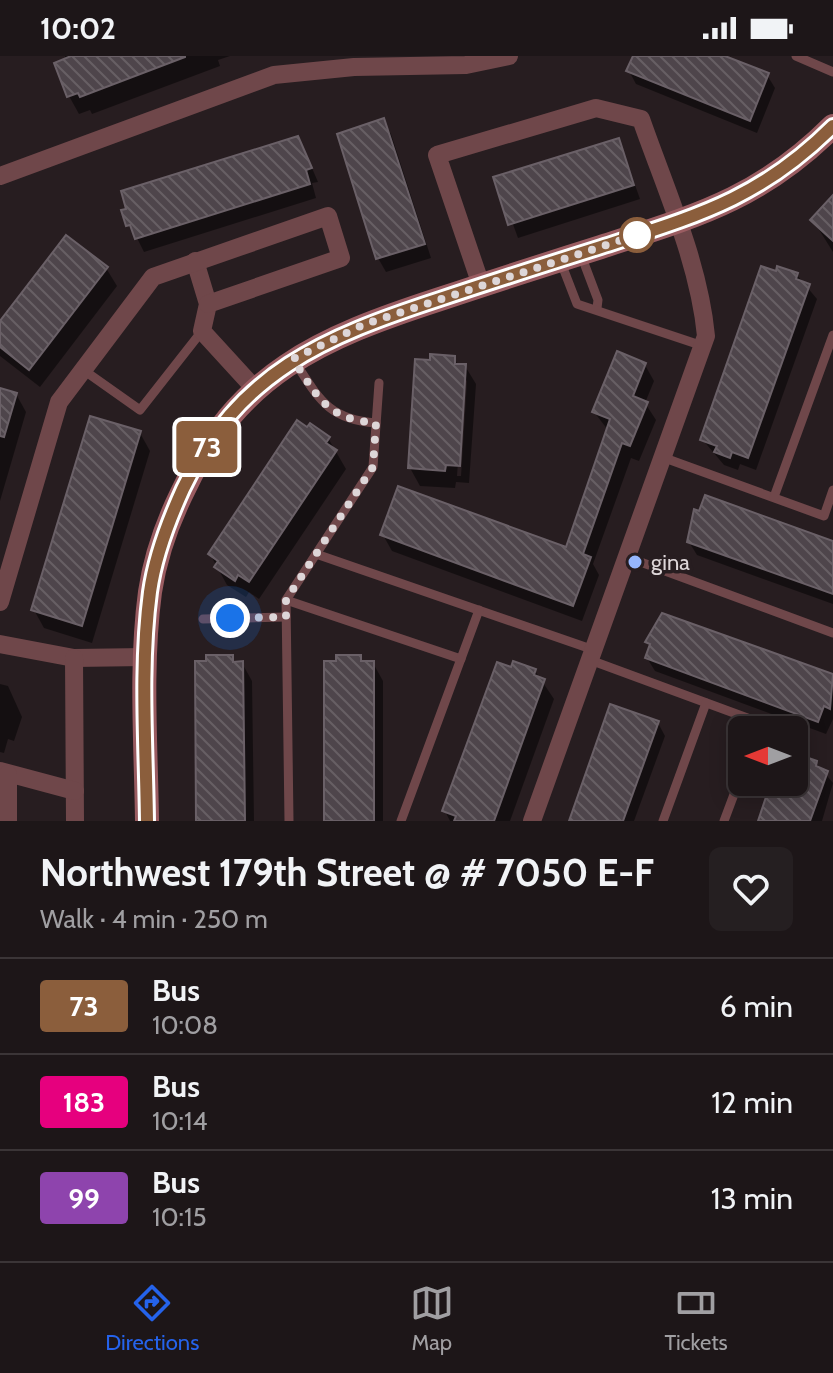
<!DOCTYPE html>
<meta charset="utf-8">
<style>
:root{--surface:#1d1618;--page:#251f21;--text:#f1f3f6;--muted:#a09fa2;--line:#3b3537;--accent:#2563eb}
body{margin:0;font-family:Cabin,sans-serif;background:var(--page);color:var(--text);height:100vh;display:flex;flex-direction:column;font-size:30px;white-space:nowrap}
*{box-sizing:border-box;margin:0}
p{font-size:26px;color:var(--muted)}
.icon{flex:none;width:44px;height:44px;fill:none;stroke:currentColor;stroke-width:2;stroke-linecap:round;stroke-linejoin:round}
.map{position:relative;height:765px;overflow:hidden}
.details{display:flex;flex-direction:column;background:var(--surface);flex:1}
.details>*{flex:none}
.badge{padding:0 16px;border-radius:6px;font-size:28px;line-height:52px}
.needle{width:52px;rotate:270deg}
.controls{position:absolute;left:728px;top:660px;display:grid;gap:16px}
.controls a{display:grid;place-items:center;width:80px;height:80px;border-radius:12px;background:var(--surface);box-shadow:0 4px 20px #0003,0 0 0 2px var(--line);font-size:40px}
.you{position:absolute;width:40px;height:40px;margin:-20px;border:6px solid #fff;border-radius:50%;background:#1a73e8;box-shadow:0 0 0 12px #1a73e833}
.map>.badge{position:absolute;translate:-50% -50%;box-shadow:0 0 0 4px #fff}
.round{display:grid;place-items:center;flex:none;width:84px;height:84px;border-radius:12px;background:var(--page)}
.summary{display:flex;align-items:center;justify-content:space-between;height:136px;padding:0 40px}
h1{font-size:38px;font-weight:800;line-height:60px}
ul{padding:0;list-style:none}
li{display:flex;align-items:center;gap:24px;height:96px;padding:0 40px;border-top:2px solid var(--line)}
li div{flex:1}
li b{display:block;font-size:30px}
li em{font-style:normal}
li .badge{min-width:88px;font-weight:700;text-align:center}
.status{display:flex;justify-content:space-between;align-items:center;height:56px;padding:0 40px;background:var(--surface);direction:ltr}
.status svg{height:22px;fill:currentColor}
.dock{display:flex;justify-content:space-around;align-items:center;height:112px;border-top:2px solid var(--line);background:var(--surface);font-size:22px;color:var(--muted)}
.dock a{display:grid;justify-items:center;gap:4px}
.dock .on{color:var(--accent)}
.map>svg:first-child{display:block}
</style>
<div class="status"><b>10:02</b><svg viewBox="0 0 49 12"><path d="M0 12V9h3v3zM5 12V6h3v6zM10 12V3h3v9zM15 12V0h3v12zM26 1h20v11H26zM47 4h2v5h-2z"/></svg></div>
<div class="map">
<svg width="833" height="765" viewBox="0 0 833 765">
<defs>
<pattern id="building-back-hatch" width="6" height="6" patternUnits="userSpaceOnUse" patternTransform="scale(2)"><rect width="6" height="6" fill="#4e454b"/><path d="M-1 5l2 2M0 0l6 6M5-1l2 2" fill="none" stroke="#675f64"/></pattern>
</defs>
<rect width="100%" height="100%" fill="#271d20"/>
<!-- shadow -->
<g fill="#0007" fill-rule="evenodd">
<path d="M65,0h165l-12,4 2,6 -128,48 -2,-4 -11,4 -10,-18z"/>
<path d="M635,0h85l47,19 8,13 -18,45 -121,-49 -7,-13z"/>
<path d="M383,65l8,13 40,124 -45,14 -8,-14z"/>
<path d="M619,84l21,59 -122,39 -22,-60z"/>
<path d="M305,96l13,30 -6,1 4,15 -172,54 -20,-40z"/>
<path d="M833,142v54l-20,-32z"/>
<path d="M106,212l11,18 -77,101 -40,-31v-32z"/>
<path d="M777,218l20,1 20,24 -61,171 -16,-6 -2,6 -14,-5 -22,-26z"/>
<path d="M454,302l5,8h6l11,18 -7,99 -13,-1 -1,6 -35,-2 -10,-18zM464,321l3,4 -6,95h-4z"/>
<path d="M645,309l9,16 -9,22 11,17 -17,41 -8,-3 -38,106 6,11 -17,46 -190,-70 -9,-16 184,15 41,-120 -14,-18z"/>
<path d="M0,334l16,4 10,18 -26,89z"/>
<path d="M140,377l10,18 -58,192 -48,-15 -10,-18z"/>
<path d="M328,382l18,31 -87,130 -10,-7 -3,5 -19,-12 -17,-31z"/>
<path d="M689,486l144,2v60l-136,-49z"/>
<path d="M662,559l171,61v43l-7,15 -171,-63 -8,-13 4,-10 -4,-6z"/>
<path d="M232,601l4,7 6,-1 10,18 2,140h-56z"/>
<path d="M360,601l3,6h10l10,18v140h-56z"/>
<path d="M513,614l22,1 19,28 -44,122h-60l-5,-10z"/>
<path d="M0,628l8,2 14,31 -8,24 -6,-2 -4,14 -4,-1z"/>
<path d="M658,667l7,13 -31,85h-63z"/>
<path d="M794,704l22,3 17,20 -11,38h-63l14,-39h21z"/>
</g>
<!-- building -->
<g fill="url(#building-back-hatch)" stroke="#6a6067" stroke-width="2">
<path d="M71,0h114v1l-105,40 -2,-4 -11,4 -13,-34z"/>
<path d="M633,0h92l44,17 -19,48 -124,-50z"/>
<path d="M384,62l41,126 -49,15 -39,-125z"/>
<path d="M298,80l14,32 -6,2 4,14 -175,55 -5,-14 -4,1 -5,-16 5,-1 -5,-18z"/>
<path d="M619,82l15,47 -126,40 -15,-48z"/>
<path d="M833,139v46l-23,-21z"/>
<path d="M66,179l42,32 -79,103 -29,-23v-26z"/>
<path d="M761,210l15,5 1,-5 21,7 -2,6 14,5 -62,174 -16,-6 -2,6 -16,-6 3,-6 -17,-6z"/>
<path d="M617,295l29,12 -13,33 15,6 -18,44 -8,-3 -39,111 8,3 -18,49 -193,-71 18,-49 168,61 44,-128 -18,-7z"/>
<path d="M430,298l25,2v8h11l-6,102 -14,-1 -1,6 -37,-3 7,-109 15,1z"/>
<path d="M0,332l17,5 -13,44 -4,-1z"/>
<path d="M90,360l51,15 -59,195 -51,-16z"/>
<path d="M297,364l10,7 3,-4 20,14 -4,6 11,7 -88,132 -11,-7 -3,6 -21,-14 4,-6 -10,-7z"/>
<path d="M705,439l128,46v53l-146,-52 7,-33 5,2z"/>
<path d="M662,557l171,61 -3,35 -6,-3 -6,16 -173,-64 5,-14 -5,-2z"/>
<path d="M206,599h27v7l10,-1 2,160h-49l-1,-160h11z"/>
<path d="M336,599h25v6h13v160h-50v-160h12z"/>
<path d="M513,605l23,8 -2,6 11,4 -51,142h-40l2,-5 -14,-5 55,-149 14,5z"/>
<path d="M610,648l49,17 -36,100h-54z"/>
<path d="M797,698l20,7 -1,5 12,5 -18,50h-52l13,-39h23z"/>
</g>
<g fill="none" stroke-linecap="round" stroke-linejoin="round">
<!-- lane -->
<g stroke="#6f474a" stroke-width="9">
<path d="M796,0l37,16"/>
<path d="M581,199l17,45 -1,8"/>
<path d="M560,204l17,44 126,42"/>
<path d="M295,306c24,37 33,57 81,61"/>
<path d="M82,313l58,41 62,-79"/>
<path d="M662,401l162,59 9,-26"/>
<path d="M774,441l59,-162"/>
<path d="M316,498l278,96"/>
<path d="M627,501l206,76"/>
<path d="M286,544l175,59"/>
<path d="M203,563l83,-2"/>
<path d="M590,604l171,63 -3,7"/>
<path d="M289,765l-3,-221 87,-133 6,-84"/>
<path d="M401,765l78,-211"/>
<path d="M663,765l43,-118"/>
<path d="M724,765l18,-48"/>
</g>
<!-- street -->
<g stroke="#6f474a" stroke-width="18">
<path d="M0,120l274,-101 80,-8 112,-2 43,-9"/>
<path d="M195,205l13,43 -6,27 54,59"/>
<path d="M481,229l-44,-130 159,-47 45,11c24,69 58,143 65,217l-174,485"/>
<path d="M0,546l59,-200 94,-125 175,-61 13,42 -133,46"/>
<path d="M0,588l74,14 71,-1"/>
<path d="M74,602l1,163"/>
<path d="M0,715l75,20"/>
<path d="M8,765v-47"/>
</g>
<!-- secondary -->
<path stroke="#9a5c61" stroke-width="24" d="M147,765c-1,-76 -7,-154 3,-229 5,-34 16,-66 31,-97 56,-122 139,-157 259,-196 54,-18 107,-35 161,-52 95,-31 159,-48 232,-121"/>
</g>
<g fill="none" stroke-linecap="round" stroke-linejoin="round">
<!-- line casing -->
<g stroke="#fff" stroke-width="18">
<path id="line" d="M147,765c-1,-76 -7,-154 3,-229 5,-36 18,-70 33,-103 55,-117 141,-152 257,-190 54,-18 107,-35 161,-52 95,-31 159,-48 232,-121"/>
</g>
<!-- line -->
<use href="#line" stroke="#8b5e3c" stroke-width="12"/>
<!-- walk -->
<path stroke="#ddd6d8" stroke-width="8" stroke-dasharray="0 14.4" d="M230,562l56,-1v-17l87,-133 3,-44c-49,-4 -58,-25 -83,-64l72,-35 272,-89"/>
</g>
<!-- markers -->
<circle fill="#fff" stroke="#8b5e3c" stroke-width="4" cx="637" cy="179" r="16"/>
<circle fill="#96b6fd" stroke="#271d20" stroke-width="3" cx="635" cy="506" r="8"/>
<g text-anchor="middle" dominant-baseline="central" stroke-width="7" stroke-linejoin="round" paint-order="stroke">
<!-- poi labels -->
<g font-size="22" fill="#ddd6d8" stroke="#271d20" text-anchor="start">
<text x="651" y="506">gina</text>
</g>
</g>
</svg>
<div class="controls">
<a><svg class="needle" viewBox="-14 -14 28 28"><path d="M0-13l5 13h-10z" fill="#e53935"/><path d="M0 13l5-13h-10z" fill="#a09fa2"/></svg></a>
</div>
<div class="you" style="left:230px;top:562px"></div>
<b class="badge" style="left:207px;top:391px;background:#8b5e3c;color:#fff">73</b>
</div>
<section class="details">
<div class="summary"><div><h1>Northwest 179th Street @ # 7050 E-F</h1><p>Walk · 4 min · 250 m</p></div><a class="round"><svg class="icon" aria-label="heart" viewBox="0 0 24 24"><path d="M12 20l-8-8c-3-5 5-10 8-4 3-6 11-1 8 4z"/></svg></a></div>
<ul>
<li><span class="badge" style="background:#8b5e3c;color:#fff">73</span><div><b>Bus</b><p>10:08</p></div><em>6 min</em></li>
<li><span class="badge" style="background:#e6007e;color:#fff">183</span><div><b>Bus</b><p>10:14</p></div><em>12 min</em></li>
<li><span class="badge" style="background:#8e44ad;color:#fff">99</span><div><b>Bus</b><p>10:15</p></div><em>13 min</em></li>
</ul>
</section>
<nav class="dock">
<a class="on"><svg class="icon" aria-label="directions" viewBox="0 0 24 24"><path d="M12 3l9 9-9 9-9-9zM9 14v-3h6M13 9l2 2-2 2"/></svg>Directions</a>
<a><svg class="icon" aria-label="map" viewBox="0 0 24 24"><path d="M3 6l6-2 6 2 6-2v14l-6 2-6-2-6 2zM9 4v14M15 6v14"/></svg>Map</a>
<a><svg class="icon" aria-label="tickets" viewBox="0 0 24 24"><path d="M3 7h18v10H3zM15 7v10"/></svg>Tickets</a>
</nav>
